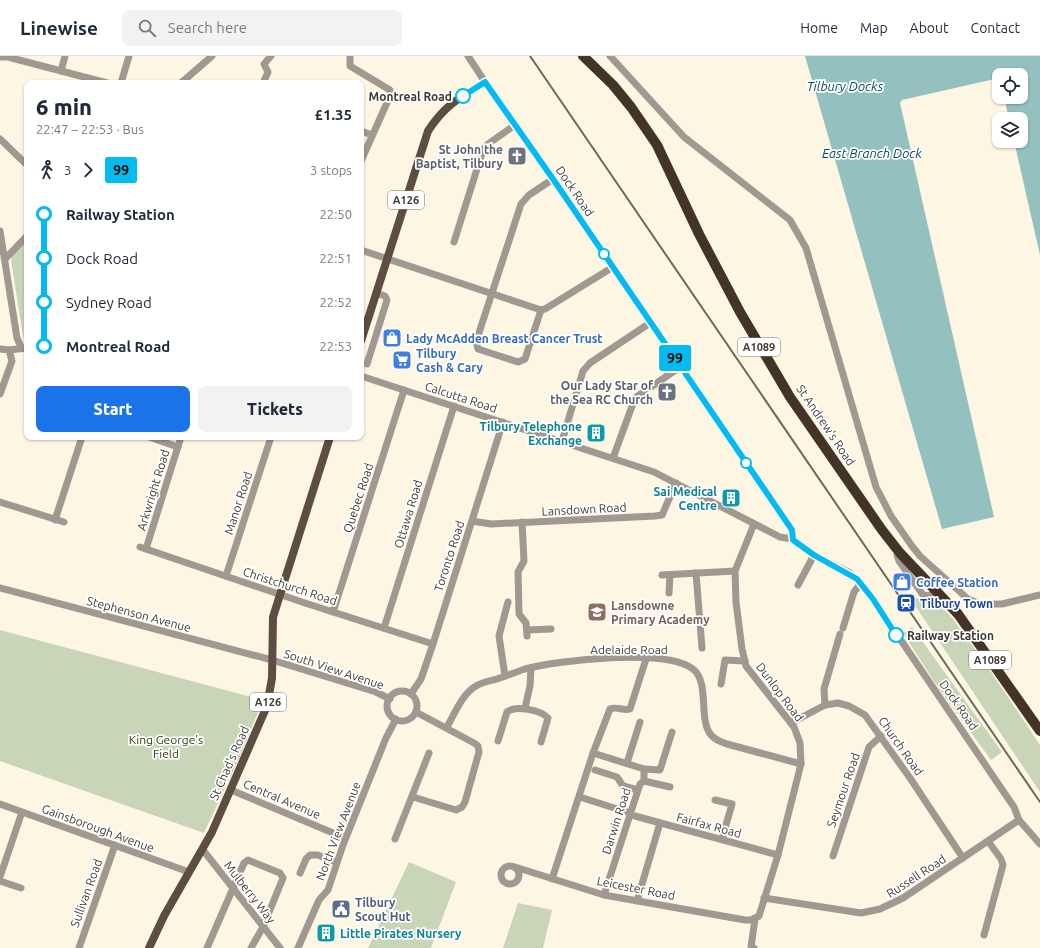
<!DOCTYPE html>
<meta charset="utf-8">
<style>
:root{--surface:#fff;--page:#f2f2f3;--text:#1f2937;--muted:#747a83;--line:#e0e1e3;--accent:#1a73e8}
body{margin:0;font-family:Ubuntu,sans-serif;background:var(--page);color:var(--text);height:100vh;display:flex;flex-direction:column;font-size:15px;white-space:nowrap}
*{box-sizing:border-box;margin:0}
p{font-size:13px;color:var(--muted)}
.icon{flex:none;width:22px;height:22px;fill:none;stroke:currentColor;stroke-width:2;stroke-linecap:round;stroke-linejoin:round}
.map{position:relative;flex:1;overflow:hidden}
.drawer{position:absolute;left:24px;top:24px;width:340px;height:360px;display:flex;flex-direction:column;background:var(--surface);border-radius:8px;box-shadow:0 1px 3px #0004}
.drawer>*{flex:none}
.badge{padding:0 8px;border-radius:3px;font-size:14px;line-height:26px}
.fabs{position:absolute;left:992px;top:12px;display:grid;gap:8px}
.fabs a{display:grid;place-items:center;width:36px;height:36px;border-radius:8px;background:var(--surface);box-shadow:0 1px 3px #0004;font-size:20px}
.map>.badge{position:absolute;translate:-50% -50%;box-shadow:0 0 0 2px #fff}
.legs{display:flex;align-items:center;gap:6px;height:44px;padding:0 12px;font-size:13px}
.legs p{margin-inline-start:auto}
.overview{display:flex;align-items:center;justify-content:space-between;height:68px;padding:0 12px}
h1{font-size:22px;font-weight:800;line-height:30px}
.button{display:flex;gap:8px;margin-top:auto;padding:8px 12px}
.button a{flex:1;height:46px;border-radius:8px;background:var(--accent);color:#fff;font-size:16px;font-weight:800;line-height:46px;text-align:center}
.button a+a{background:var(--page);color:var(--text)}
ul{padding:0 12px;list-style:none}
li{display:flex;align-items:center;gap:14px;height:44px;font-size:15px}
li i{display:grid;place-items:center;width:6px;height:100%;margin:0 5px;background:currentColor}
li i::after{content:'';width:10px;height:10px;margin:-5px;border:3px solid;border-radius:50%;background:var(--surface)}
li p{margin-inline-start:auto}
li:first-child i{background:linear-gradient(#0000 50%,currentColor 0)}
li:last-child i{background:linear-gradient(currentColor 50%,#0000 0)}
header{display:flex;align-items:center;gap:24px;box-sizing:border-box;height:56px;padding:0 20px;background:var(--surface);border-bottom:1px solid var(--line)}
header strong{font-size:19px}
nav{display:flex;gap:22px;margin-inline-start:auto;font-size:14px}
.search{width:280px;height:36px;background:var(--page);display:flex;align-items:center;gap:10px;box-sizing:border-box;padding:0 14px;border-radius:8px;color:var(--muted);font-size:15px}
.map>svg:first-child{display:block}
</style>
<header>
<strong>Linewise</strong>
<div class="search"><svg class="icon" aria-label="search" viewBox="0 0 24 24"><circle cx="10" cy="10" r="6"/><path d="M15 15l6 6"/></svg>Search here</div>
<nav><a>Home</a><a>Map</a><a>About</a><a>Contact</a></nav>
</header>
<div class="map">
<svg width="1040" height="892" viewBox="0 0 1040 892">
<rect width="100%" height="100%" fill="#fdf6e3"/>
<!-- green -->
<g fill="#c9d5b7">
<path d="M27,184v102l-4,-6 -12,-76 2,-6z"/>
<path d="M917,542l18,2 18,19 30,41 57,85v47l-128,-191z"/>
<path d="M912,571l90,125 -11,8 -54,-74 -34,-53z"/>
<path d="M0,574l263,70 -23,56 -36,77 -204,-72z"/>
<path d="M409,806l47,20 -25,66h-63z"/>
<path d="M518,847l34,7 -9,38h-40z"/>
</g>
<!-- water -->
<path fill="#94c0bf" d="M805,0h235v199l-26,-114h7v-22h-12l-5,-22h17v-22h-22v3l-97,22 -2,3 94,414 -52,12z"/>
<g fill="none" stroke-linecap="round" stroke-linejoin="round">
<!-- minor -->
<g stroke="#a29892" stroke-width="7">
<path d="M350,0v10l40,24v6l-29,65"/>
<path d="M468,0l17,26"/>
<path d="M610,0l74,81 106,83 16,28 70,239 15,29 21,30 8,10 48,43 13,5h21l38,-9"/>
<path d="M0,1h8l99,26"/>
<path d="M61,15l4,-15"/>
<path d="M264,25l4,-9 -4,-8 7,-8"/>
<path d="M121,27l8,-27"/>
<path d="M181,27l31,-27"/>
<path d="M361,75l11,4"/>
<path d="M0,83l27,26"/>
<path d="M0,175l17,107 4,9"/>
<path d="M454,186l29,-92 5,-6 27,-19"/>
<path d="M361,194l180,60 4,-1 68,-42"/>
<path d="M5,203l22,-23"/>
<path d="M541,254l-16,49 -7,3 -40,-13 -2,-7 45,-138 8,-9 24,-16 239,351 1,9"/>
<path d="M0,293l9,1 18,-2"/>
<path d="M367,308l20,-64 -2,-4 -9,-3"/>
<path d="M361,320l293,96 126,65 13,2 21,16 36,18 11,10 12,16 128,189 13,19 5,13 21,24"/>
<path d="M0,338l12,-33 -3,-11"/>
<path d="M149,381l29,10"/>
<path d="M562,385l21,-70 7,-8 60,-40"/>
<path d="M613,402l22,-60 45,-31"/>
<path d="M0,446l64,20"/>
<path d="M55,464l27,-83"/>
<path d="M472,465l19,3 164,-8 7,-1 14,-32"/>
<path d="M522,466l2,39 -6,11 1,42 7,9 1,13"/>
<path d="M140,491l168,57 125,40"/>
<path d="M146,493l35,-112"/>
<path d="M900,497l-3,2 2,6 24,34 6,1 8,-5"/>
<path d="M696,517l6,75"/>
<path d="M662,519l73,-4"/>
<path d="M226,520l45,-139"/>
<path d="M798,529l16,-30"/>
<path d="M0,532l272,72 104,32 14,7"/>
<path d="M669,537l1,-18"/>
<path d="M333,556l71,-222"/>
<path d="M384,572l70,-222"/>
<path d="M843,572l11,-36 7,-9"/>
<path d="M527,574l24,-1"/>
<path d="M505,620l-6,-40 9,-34"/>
<path d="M721,628l4,-24 20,1"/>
<circle cx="402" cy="650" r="15"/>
<path d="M411,638l10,-15 12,-35 70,-222"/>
<path d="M825,649l-1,-16 16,-55"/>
<path d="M525,652l5,-22 1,-18"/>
<path d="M791,667l34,-18 13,-2 11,3 16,9 45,63 53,80"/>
<path d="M447,671c8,-14 15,-33 29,-41 6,-4 14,-5 21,-7 9,-3 19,-7 28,-10 34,-9 140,-21 168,0 17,13 5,51 18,66 4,5 10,7 16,9l74,20"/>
<path d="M498,685l9,-29c8,-7 34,-2 41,6l-7,24"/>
<path d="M593,697l51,16v12"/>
<path d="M627,707l13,-41"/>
<path d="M644,713l16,1 12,-38"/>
<path d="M595,714l22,7 6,9 15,4"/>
<path d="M231,734l114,48"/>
<path d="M413,741l43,13 6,-3 3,-5 14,-50 -1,-6 -4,-3 -58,-31"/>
<path d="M583,742l47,15"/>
<path d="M715,744l17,4 -10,35"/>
<path d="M0,748l189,68"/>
<path d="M635,760l143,39"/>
<path d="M395,783l34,-86"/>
<path d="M203,794l77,98"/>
<path d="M833,800l36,-109 12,-11"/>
<circle cx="510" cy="819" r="9"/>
<path d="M515,811l89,28 141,25h6l8,-4 19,-61 23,-91 -1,-21 -6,-16 -48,-61 -4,-17 -6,-47 -1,-31 19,-47"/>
<path d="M300,817l6,-14 4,-4h8l18,7"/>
<path d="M0,821l22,-65"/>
<path d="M552,823l41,-126 17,-44c7,-3 13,2 20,0l16,-50"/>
<path d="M0,825l21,7"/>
<path d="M604,839l36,-111 4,-3 26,6"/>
<path d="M764,842l97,15 19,-4 23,-11 116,-78"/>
<path d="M637,845l23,-78"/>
<path d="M984,879l19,-70 -2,-6 -13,-18"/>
<path d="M79,892l36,-103"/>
<path d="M207,892l37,-85 4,-3 32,13 3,5 -20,49 -12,21"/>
<path d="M298,892l21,-48 9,-10 15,-45 43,-107 10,-19"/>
<path d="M754,892l-3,-1 4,-28"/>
</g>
<!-- major -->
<g stroke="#5d4d42" stroke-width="8">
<path d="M361,285l67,-210c17,-26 31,-33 57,-49l68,97"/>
<path d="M149,892l15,-32 48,-84 55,-126 5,-28 1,-61 57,-180"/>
</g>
<!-- highway -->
<path stroke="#443327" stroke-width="10" d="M583,0l30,29 18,22 26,38 42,89 41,78 50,85 92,133 18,23 58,61 82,117"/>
<!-- rail -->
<path stroke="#6d695d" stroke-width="2" d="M530,0l510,746"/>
</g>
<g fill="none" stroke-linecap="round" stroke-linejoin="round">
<!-- line-1 casing -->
<g stroke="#fff" stroke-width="9">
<path id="line-1" d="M463,40l22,-14 68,97 239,351 1,10 21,15 43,24 16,20 23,36"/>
</g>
<!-- line-1 -->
<use href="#line-1" stroke="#05baee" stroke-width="6"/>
</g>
<!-- icons -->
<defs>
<g id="church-square" transform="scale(1)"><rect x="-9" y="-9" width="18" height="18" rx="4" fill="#6b7280" stroke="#fff"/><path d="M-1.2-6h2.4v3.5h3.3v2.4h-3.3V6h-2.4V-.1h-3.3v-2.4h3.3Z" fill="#fff"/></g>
<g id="shop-square" transform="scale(1)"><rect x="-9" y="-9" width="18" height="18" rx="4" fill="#3f7fe0" stroke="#fff"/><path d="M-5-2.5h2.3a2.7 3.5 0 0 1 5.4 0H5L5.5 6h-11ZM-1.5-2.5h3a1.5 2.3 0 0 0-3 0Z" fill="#fff"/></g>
<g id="supermarket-square" transform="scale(1)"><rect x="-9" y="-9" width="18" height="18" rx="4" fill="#3f7fe0" stroke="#fff"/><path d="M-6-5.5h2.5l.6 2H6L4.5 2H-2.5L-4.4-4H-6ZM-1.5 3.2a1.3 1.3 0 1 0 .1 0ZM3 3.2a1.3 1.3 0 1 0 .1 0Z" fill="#fff"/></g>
<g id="building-square" transform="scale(1)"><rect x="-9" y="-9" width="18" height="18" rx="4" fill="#0f9aa8" stroke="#fff"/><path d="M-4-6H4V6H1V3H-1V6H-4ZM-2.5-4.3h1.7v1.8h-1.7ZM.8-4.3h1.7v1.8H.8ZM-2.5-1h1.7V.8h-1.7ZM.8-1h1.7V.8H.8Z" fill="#fff"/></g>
<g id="station-square" transform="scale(1)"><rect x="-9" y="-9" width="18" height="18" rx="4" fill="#1a4fb4" stroke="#fff"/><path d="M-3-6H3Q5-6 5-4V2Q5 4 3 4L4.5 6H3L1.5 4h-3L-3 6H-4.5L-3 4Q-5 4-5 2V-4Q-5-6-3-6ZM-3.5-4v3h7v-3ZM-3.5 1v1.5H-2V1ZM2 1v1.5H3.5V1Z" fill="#fff"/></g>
<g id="school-square" transform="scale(1)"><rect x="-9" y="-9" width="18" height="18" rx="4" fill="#8d6e63" stroke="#fff"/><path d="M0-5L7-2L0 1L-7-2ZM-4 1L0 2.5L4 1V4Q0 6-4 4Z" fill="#fff"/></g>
<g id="civic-square" transform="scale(1)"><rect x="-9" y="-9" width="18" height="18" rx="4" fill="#5c6f8a" stroke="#fff"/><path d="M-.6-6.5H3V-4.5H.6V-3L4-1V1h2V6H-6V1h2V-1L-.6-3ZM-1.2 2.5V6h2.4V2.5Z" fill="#fff"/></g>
</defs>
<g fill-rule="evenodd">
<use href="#church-square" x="517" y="100"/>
<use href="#shop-square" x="392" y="282"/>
<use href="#supermarket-square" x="402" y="304"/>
<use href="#church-square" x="667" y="336"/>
<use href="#building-square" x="596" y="377"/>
<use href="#building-square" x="731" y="442"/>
<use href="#shop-square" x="902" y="526"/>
<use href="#station-square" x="906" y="547"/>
<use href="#school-square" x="597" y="556"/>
<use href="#civic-square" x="341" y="853"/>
<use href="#building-square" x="326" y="877"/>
</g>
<!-- markers -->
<g fill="#fff" stroke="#05baee" stroke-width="2">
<circle cx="463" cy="40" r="7"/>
<circle cx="604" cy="198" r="5"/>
<circle cx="746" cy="407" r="5"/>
<circle cx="896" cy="579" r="7"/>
</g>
<g text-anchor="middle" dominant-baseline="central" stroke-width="3.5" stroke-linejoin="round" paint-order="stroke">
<!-- shield labels -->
<g fill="#fff" stroke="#797670" stroke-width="1">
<rect x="388" y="135" width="36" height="18" rx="3"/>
<rect x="738" y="282" width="42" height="18" rx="3"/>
<rect x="969" y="595" width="42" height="18" rx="3"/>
<rect x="250" y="637" width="36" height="18" rx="3"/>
</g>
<g font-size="11" font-weight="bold" fill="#3f3b32">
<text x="406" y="144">A126</text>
<text x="759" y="291">A1089</text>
<text x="990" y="604">A1089</text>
<text x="268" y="646">A126</text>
</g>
<!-- stop labels -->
<g font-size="12" font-weight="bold" fill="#3f3b32" stroke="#fff" text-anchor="end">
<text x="452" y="40">Montreal Road</text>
<text x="907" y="579" text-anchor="start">Railway Station</text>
</g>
<!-- worship labels -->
<g font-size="12" font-weight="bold" fill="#5b616d" stroke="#fff" text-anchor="end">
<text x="503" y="93">St John the<tspan x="503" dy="14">Baptist, Tilbury</tspan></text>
<text x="653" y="329">Our Lady Star of<tspan x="653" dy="14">the Sea RC Church</tspan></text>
</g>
<!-- street labels -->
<g font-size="12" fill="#3f3b32" stroke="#fff">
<text transform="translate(575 135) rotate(56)">Dock Road</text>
<text transform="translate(461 341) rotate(18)">Calcutta Road</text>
<text transform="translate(826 369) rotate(56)">St Andrew's Road</text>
<text transform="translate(153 434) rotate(-73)">Arkwright Road</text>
<text transform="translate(358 442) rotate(-72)">Quebec Road</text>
<text transform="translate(238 447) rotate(-72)">Manor Road</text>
<text transform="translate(584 453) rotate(-3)">Lansdown Road</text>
<text transform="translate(408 458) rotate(-73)">Ottawa Road</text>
<text transform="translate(449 500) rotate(-72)">Toronto Road</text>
<text transform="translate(290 530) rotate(18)">Christchurch Road</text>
<text transform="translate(139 558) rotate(15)">Stephenson Avenue</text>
<text x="629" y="593">Adelaide Road</text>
<text transform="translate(334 613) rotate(18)">South View Avenue</text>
<text transform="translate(780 636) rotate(53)">Dunlop Road</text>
<text transform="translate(959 649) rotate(55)">Dock Road</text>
<text transform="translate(901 690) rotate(55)">Church Road</text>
<text transform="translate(229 707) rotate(-66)">St Chad's Road</text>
<text transform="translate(843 734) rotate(-71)">Seymour Road</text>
<text transform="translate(282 743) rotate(23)">Central Avenue</text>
<text transform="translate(616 765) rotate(-72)">Darwin Road</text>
<text transform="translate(709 769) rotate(15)">Fairfax Road</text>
<text transform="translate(98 772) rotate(20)">Gainsborough Avenue</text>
<text transform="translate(338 775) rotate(-69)">North View Avenue</text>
<text transform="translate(916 820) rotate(-33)">Russell Road</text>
<text transform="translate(636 832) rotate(11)">Leicester Road</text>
<text transform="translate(250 836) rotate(52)">Mulberry Way</text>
<text transform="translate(86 837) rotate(-70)">Sullivan Road</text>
</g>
<!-- shop labels -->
<g font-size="12" font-weight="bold" fill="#366cbe" stroke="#fff" text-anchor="start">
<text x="406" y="282">Lady McAdden Breast Cancer Trust</text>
<text x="416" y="297">Tilbury<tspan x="416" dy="14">Cash &amp; Cary</tspan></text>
<text x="916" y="526">Coffee Station</text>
</g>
<!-- culture labels -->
<g font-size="12" font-weight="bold" fill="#0d838f" stroke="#fff" text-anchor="end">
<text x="582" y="370">Tilbury Telephone<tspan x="582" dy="14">Exchange</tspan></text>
<text x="717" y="435">Sai Medical<tspan x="717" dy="14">Centre</tspan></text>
<text x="340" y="877" text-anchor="start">Little Pirates Nursery</text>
</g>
<!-- transit labels -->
<g font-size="12" font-weight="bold" fill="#164399" stroke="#fff" text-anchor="start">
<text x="920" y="547">Tilbury Town</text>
</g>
<!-- education labels -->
<g font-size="12" font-weight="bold" fill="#785e54" stroke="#fff" text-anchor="start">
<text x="611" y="549">Lansdowne<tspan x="611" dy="14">Primary Academy</tspan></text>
</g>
<!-- park labels -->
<g font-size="12" fill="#2f3f0c" stroke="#fff">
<text x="166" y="683">King George's<tspan x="166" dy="14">Field</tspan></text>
</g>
<!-- service labels -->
<g font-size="12" font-weight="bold" fill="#4e5e75" stroke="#fff" text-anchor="start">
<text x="355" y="846">Tilbury<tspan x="355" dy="14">Scout Hut</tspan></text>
</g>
<!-- water labels -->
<g font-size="13" font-style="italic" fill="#084c4c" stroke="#fff">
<text x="845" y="30">Tilbury Docks</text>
<text x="872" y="97">East Branch Dock</text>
</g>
</g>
</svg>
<div class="fabs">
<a><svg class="icon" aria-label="locate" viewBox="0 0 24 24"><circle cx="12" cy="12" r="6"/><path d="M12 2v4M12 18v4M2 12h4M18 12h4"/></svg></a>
<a><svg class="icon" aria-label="layers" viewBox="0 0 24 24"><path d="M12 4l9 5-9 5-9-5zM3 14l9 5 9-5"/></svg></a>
</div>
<b class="badge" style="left:675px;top:302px;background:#05baee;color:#111">99</b>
<section class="drawer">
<div class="overview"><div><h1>6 min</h1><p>22:47 – 22:53 · Bus</p></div><b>£1.35</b></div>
<div class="legs"><svg class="icon" aria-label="walk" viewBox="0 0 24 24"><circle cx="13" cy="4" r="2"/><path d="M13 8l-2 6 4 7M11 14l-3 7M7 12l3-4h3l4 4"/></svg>3<svg class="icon" aria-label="forward" viewBox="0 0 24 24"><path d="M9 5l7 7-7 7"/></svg><b class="badge" style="background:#05baee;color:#111">99</b><p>3 stops</p></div>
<ul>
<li><i style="color:#05baee"></i><b>Railway Station</b><p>22:50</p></li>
<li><i style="color:#05baee"></i><span>Dock Road</span><p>22:51</p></li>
<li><i style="color:#05baee"></i><span>Sydney Road</span><p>22:52</p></li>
<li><i style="color:#05baee"></i><b>Montreal Road</b><p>22:53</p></li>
</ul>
<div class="button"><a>Start</a><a>Tickets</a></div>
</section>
</div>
